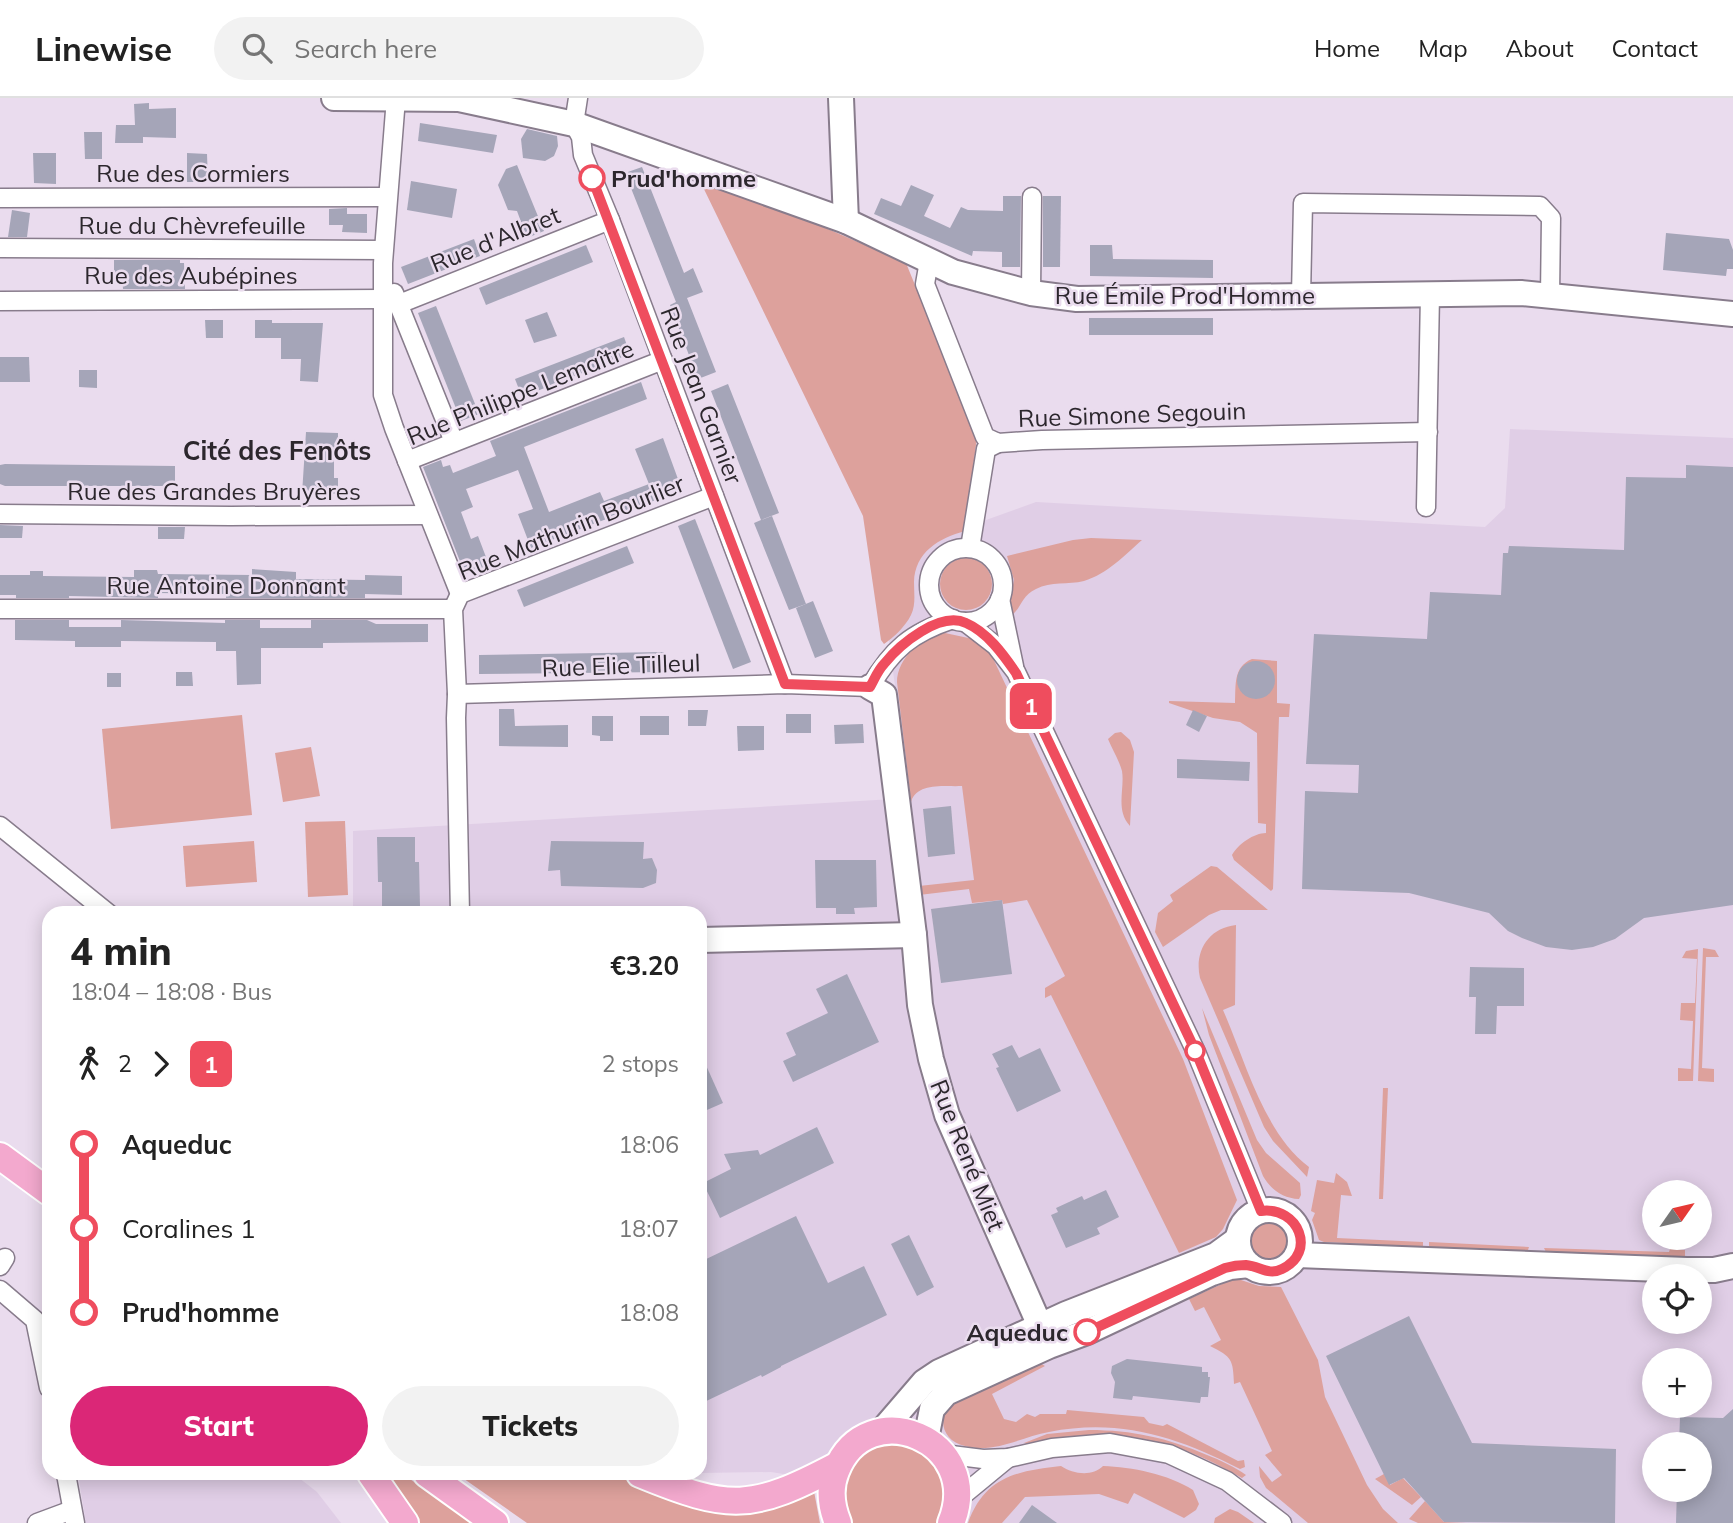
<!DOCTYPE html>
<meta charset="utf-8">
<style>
:root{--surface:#fff;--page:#f2f2f2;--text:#222;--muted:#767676;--line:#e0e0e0;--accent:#db2777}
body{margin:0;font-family:Mulish,sans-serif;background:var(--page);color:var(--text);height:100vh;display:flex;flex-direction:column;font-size:26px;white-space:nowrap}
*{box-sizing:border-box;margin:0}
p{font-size:23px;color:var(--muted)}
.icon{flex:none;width:38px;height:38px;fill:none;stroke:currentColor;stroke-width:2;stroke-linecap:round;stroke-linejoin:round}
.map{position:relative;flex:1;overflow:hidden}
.sheet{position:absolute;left:42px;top:808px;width:665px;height:574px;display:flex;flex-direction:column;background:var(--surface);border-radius:21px;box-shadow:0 4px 18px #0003}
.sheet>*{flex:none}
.badge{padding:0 14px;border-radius:10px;font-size:24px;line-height:46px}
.needle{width:46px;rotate:56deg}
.controls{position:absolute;left:1642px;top:1082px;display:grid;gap:14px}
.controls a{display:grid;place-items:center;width:70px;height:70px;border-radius:50%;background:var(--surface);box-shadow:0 4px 18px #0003;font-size:35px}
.map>.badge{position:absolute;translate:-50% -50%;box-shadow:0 0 0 4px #fff}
.legs{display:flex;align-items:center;gap:10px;height:77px;padding:0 28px;font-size:23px}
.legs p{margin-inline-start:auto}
.summary{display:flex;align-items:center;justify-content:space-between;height:119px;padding:0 28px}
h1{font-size:38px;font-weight:800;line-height:52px}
.primary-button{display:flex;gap:14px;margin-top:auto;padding:14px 28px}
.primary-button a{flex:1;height:80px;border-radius:42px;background:var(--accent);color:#fff;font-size:28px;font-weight:800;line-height:80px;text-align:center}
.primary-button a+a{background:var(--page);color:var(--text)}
ul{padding:0 28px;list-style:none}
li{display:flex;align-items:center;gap:24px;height:84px;font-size:26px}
li i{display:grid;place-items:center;width:10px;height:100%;margin:0 9px;background:currentColor}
li i::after{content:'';width:18px;height:18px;margin:-9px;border:5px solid;border-radius:50%;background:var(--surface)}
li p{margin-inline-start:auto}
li:first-child i{background:linear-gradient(#0000 50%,currentColor 0)}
li:last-child i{background:linear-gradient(currentColor 50%,#0000 0)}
header{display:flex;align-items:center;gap:42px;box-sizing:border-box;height:98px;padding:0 35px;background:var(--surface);border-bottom:2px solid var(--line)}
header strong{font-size:33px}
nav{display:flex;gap:38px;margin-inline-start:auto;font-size:24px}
.search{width:490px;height:63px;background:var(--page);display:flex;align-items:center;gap:18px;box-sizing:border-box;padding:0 24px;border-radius:38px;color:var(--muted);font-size:26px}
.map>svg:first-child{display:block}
</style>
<header>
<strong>Linewise</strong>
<div class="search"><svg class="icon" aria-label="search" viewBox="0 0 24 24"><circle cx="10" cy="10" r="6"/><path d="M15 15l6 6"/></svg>Search here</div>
<nav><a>Home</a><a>Map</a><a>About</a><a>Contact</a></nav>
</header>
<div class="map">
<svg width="1733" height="1425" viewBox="0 0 1733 1425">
<rect width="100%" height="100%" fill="#eadcee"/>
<!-- built -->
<g fill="#e0cee6" fill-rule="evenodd">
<path d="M1510,331l223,9v1085h-792l-42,-30 -128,-21 -71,1v-559h-347v-83l557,-33 -32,-239 158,-57 449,25 20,-19zM1654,1094h45v45h-45zM1654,1178h45v45h-45zM1654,1262h45v45h-45zM1654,1346h45v45h-45z"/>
<path d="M78,1376h216l23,18 24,31h-255z"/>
</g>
<!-- green -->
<g fill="#dda19c">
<path d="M705,81l65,29 3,-3 133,58 71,174 -12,94c-26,7 -50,21 -51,51 0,11 2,23 -3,33 -6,12 -17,22 -27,29l-3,-4 -18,-124 -162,-333z"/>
<path d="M1091,440l51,2c-17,15 -35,34 -58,41 -16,4 -33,0 -48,8 -15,7 -15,20 -25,27l-2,-13 5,-23 -7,-24 66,-16z"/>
<circle cx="966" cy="486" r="26"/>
<path d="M945,535l28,6 17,13 193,407 54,141 -14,29 -7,8 -37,16 -128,-258 -6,3v-10l20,-12 -38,-76 -24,4 -1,-4 -30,3 -3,-14 -50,6v-9l55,-6 -12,-94c-17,1 -45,-4 -51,16l-14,-120c0,-23 25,-48 48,-49z"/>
<path d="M1252,561l25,2v42l13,1 -1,13h-10l-6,172 -2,2 -37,-31 -2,-5c6,-11 22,-22 34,-22v-9l-8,-1 -1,-90 -17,-11 -27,-4 -44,-15v-2l66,2c1,-18 -2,-36 17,-44z"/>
<path d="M242,617l10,100 -141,14 -9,-100z"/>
<path d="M1121,634l9,8 4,12 -4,74c-15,-16 -5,-37 -8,-55 -3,-11 -10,-22 -14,-32l7,-6z"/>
<path d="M311,649l9,49 -37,6 -8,-49z"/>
<path d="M345,723l3,74 -40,2 -3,-75z"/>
<path d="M254,743l3,41 -71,5 -3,-41z"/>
<path d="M1211,768l6,1 51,43h-47l-12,5 -46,32 -8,-15 3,-19 15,-12 -3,-6z"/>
<path d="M1236,827l-1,80 -12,5c23,52 40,122 86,157l-2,10 -34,-36 -9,-14 -64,-149c-6,-26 8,-50 36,-53z"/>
<path d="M1703,850l12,2 4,7h-13l-4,111 12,1v13l-16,-1z"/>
<path d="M1698,851l-5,132h-15v-13l13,1 2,-48 -13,-1 1,-17h14l2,-44 -15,-1 4,-7z"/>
<path d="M1202,910l55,132 9,13 34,30 1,12 -2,4c-16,-1 -28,-9 -36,-23l-54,-141z"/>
<path d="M1383,990h5l-5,111h-4z"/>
<path d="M1336,1075l11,9 5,14 -11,-1 -4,43 86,4v5l-99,-5 -5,-2 -7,-20 3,-7 -4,-2 6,-31 17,3z"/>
<circle cx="1270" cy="1143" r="19"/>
<path d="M1429,1144l100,5 -2,6 -98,-2z"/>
<path d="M1544,1150l125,4 1,-3 15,1v9l-138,-5z"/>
<path d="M1235,1180l24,8 22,1 37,73 7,37 42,88 16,24 15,14h-90l-42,-35 -6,-11 -1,-11 13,16 10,-7 -17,-20 7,-4 -32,-69 -6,2c-1,-25 -2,-27 -24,-38l11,-6 -17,-33 -9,4 -6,-12z"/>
<path d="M1038,1264l7,4 -53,28 12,25 12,3 11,-8 8,3 5,-3h26l1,-4 77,7 5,6 14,3 4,-2 71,37 6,-1 1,7 -5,2c-63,-32 -120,-51 -191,-37 -28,5 -55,22 -84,14 -21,-5 -28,-24 -16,-41z"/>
<path d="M1089,1332c43,0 79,8 118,25 13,5 28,12 39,20l-4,3c-76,-44 -130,-51 -215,-34l-3,-1 23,-9z"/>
<path d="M898,1344l31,14 17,29 -7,38h-88c-12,-27 -8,-67 24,-77 7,-2 16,-3 23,-4z"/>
<path d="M1061,1368c12,8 31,11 42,0 29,1 65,8 90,24l6,14 -3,6 -12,8 -50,-25 -6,11 -29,-10 -74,3 -23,26h-34c17,-47 50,-52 93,-57z"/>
<path d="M380,1376h23l68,49h-56z"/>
<path d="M457,1376h167l60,24 129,-12 7,37h-293z"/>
<path d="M1384,1376l6,11 13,-7 18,19 -9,8 -37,-26z"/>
<path d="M1425,1403l19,21 23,1h-49l-9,-4z"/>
<path d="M1230,1411l8,3 16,11h-40l1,-5z"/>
</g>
<!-- building -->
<g fill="#a5a5b8">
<path d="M149,5v6l27,-1v30l-33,-1v6h-28l1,-18h19l-1,-21z"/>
<path d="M420,25l77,12 -4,18 -75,-12z"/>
<path d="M527,31l30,7 1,10 -4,10 -9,5 -22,-3 -2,-19z"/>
<path d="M84,34h18v27h-17z"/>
<path d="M33,55h23v31l-22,-1z"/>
<path d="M187,55l20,1 1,28h-21z"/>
<path d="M517,67l27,66 -17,7 -10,-27 -9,-1 -10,-25 8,-16z"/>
<path d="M642,69l42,106 9,-5 10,24 -16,6 29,74 -18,7 -28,-74 6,-3 -51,-129z"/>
<path d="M411,83l46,8 -5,29 -45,-8z"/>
<path d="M911,87l23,10 -10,21 26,12 11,-21 7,3 35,1v-15h18l-1,71h-18v-15l-29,-1 -1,5 -98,-42 7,-16 20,8z"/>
<path d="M1043,98h18l-1,71h-17z"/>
<path d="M347,110v6h20v19l-25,-1 1,-7h-14v-16z"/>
<path d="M12,112l18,3 -3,24h-19z"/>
<path d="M1666,135l63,6 4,11v19h-6l-1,7 -63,-6z"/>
<path d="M474,141l6,17 -72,28 -7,-17z"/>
<path d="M586,147l7,17 -107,43 -7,-17z"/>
<path d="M1090,147h22l1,14 100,1v18l-123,-2z"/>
<path d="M114,162h66v3h4l1,26h-62l-1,-13 -8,-1z"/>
<path d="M436,208l43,108 -18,7 -43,-108z"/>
<path d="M547,214l10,24 -23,7 -9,-23z"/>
<rect x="1089" y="220" width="124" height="17"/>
<path d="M205,222h18v18h-17z"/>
<path d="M255,222h17v3h51l-5,59 -18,-1 1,-22h-20v-21h-26z"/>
<path d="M624,239l6,17 -108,43 -7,-18z"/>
<path d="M0,259h29l1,25h-30z"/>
<path d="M79,272h18v18l-18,-1z"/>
<path d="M641,284l6,17 -123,48 25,65 51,-20 4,9 45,-17 -14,-35 28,-11 19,52 -151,58 -13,-34 15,-5 -15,-39 -52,19 7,18 -12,5 10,27 7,-3 11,29 -24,9 -42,-107 18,-7 2,7 7,-2 3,8 43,-17 -6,-15z"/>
<path d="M728,286l51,129 -18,7 11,-4 34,88 -17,6 -35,-87 7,-3 -50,-129z"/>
<path d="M306,334l32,1v14h-4v31h4v16h-36z"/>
<path d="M5,366l170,2v20h-170l-5,-2v-19z"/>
<path d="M1686,367l47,2v438l-89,13 -29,21 -22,8 -21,3 -26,-3 -24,-9 -14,-7 -19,-18 -80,-20 -107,-4 3,-98 53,2 1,-28 -53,-1 8,-130 113,5 3,-47 71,3 2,-42h5l1,-7 115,4 2,-73 60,1z"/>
<path d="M695,421l56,143 -18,7 -55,-143z"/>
<path d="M0,427l23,1 -1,12h-22z"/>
<path d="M158,429h27l-1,12h-26z"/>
<path d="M627,448l7,17 -110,44 -7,-17z"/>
<path d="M252,471l44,3v7l69,1v-5l37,1v19l-37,-1v4h-139v-4l-68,-1v5l-89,-2v2h-53v-3h-16v-20h30v-4h13v5l91,1v-7h23l1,4 94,1z"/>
<path d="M813,503l20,50 -18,7 -19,-50z"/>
<path d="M15,522h54v7h52v-7l104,3v-3h35v8h51v-8h56l9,4h52v18l-105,1v5h-62v36l-24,1 -1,-34h-20v-9l-95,-1v6h-46v-6l-60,-1z"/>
<path d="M664,554v20l-185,2v-19z"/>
<circle cx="1256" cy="582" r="19"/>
<path d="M176,574h16l1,14h-17z"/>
<rect x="107" y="575" width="14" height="14"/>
<path d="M499,611h15l1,17 53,-1v22l-69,-1z"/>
<path d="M688,612h20l-2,16h-18z"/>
<path d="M1193,612l14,6 -8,16 -13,-7z"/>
<rect x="786" y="616" width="25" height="19"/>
<path d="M592,618h21v25h-13v-5l-8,-1z"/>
<rect x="640" y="618" width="29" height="19"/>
<path d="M863,626l1,19 -29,1 -1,-19z"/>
<path d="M737,628h27v24l-26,1z"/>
<path d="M1177,661l73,3 -1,19 -72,-3z"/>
<path d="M951,708l4,48 -27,3 -5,-48z"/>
<path d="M377,739h38v25h4l1,45h-38v-25h-4z"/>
<path d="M551,743l93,1 -1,17 9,-1 5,12 -1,13 -13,5 -82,-2 -1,-16 -12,1z"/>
<path d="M815,762h61l1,47 -23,1 1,6h-19v-6h-20z"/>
<path d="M1002,802l10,74 -71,9 -10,-74z"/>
<path d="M1470,869l54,1v38h-27l-1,28h-21l1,-37h-7z"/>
<path d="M847,876l32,68 -86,40 -10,-21 13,-6 -10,-22 42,-20 -12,-24z"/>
<path d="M1012,947l7,13 21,-10 21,43 -44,21 -21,-44 3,-1 -7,-13z"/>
<path d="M700,954l23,51 -23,10z"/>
<path d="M817,1029l17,36 -114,55 -17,-35 28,-14 -7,-15 34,-4 2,5z"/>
<path d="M1106,1092l13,27 -22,11 3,6 -34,14 -15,-33 7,-3 -2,-4 26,-12 2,4z"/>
<path d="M796,1118l32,67 36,-17 23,49 -106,51v1l-19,10 -1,-2 -61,29v-142z"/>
<path d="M909,1137l25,52 -17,9 -26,-52z"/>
<path d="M1409,1218l63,127 144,6 -1,74 -171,-1 -40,-44 -15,7 -63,-129z"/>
<path d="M1127,1261l75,8v5h6v5h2l-2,20h-7l-1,6 -67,-7 -1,4 -19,-2 2,-16 -4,-9 1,-7z"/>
<path d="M1733,1311v114h-57l1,-34h22v-45h-20l1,-27 43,1z"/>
<path d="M1032,1407l25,18h-38z"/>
</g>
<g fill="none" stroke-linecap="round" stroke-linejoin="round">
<!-- street casing -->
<g stroke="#887c8c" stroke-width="21">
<g id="street">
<path d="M396,0l-13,165v132l11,33 66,166"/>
<path d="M578,0l-4,26 7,13 2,18 27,65 175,464"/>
<path d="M0,100l387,-1"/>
<path d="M0,150l383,2"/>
<path d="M929,163l-4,23 60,153 13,6 44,-3 386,-8"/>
<path d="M394,195l60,149"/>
<path d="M1031,195l1,-96"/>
<path d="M1301,198l2,-93 237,3 11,12 -1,78"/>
<path d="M0,203l382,-2"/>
<path d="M399,206l211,-84"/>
<path d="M407,363l256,-101"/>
<path d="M1426,409l4,-213"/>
<path d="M0,416l231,2 197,-1"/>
<path d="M970,450l16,-99 12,-6"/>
<circle cx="966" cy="487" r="37"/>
<path d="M1000,501l14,67"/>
<path d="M0,511h453"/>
<path d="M965,524l31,24 20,26 180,380 65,159"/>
<path d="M457,596l328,-10 85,3c22,-38 41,-54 83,-68"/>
<path d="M0,728l109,88"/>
<path d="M460,816l-4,-196 1,-24 -4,-85 7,-15 254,-98"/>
<path d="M0,1168l5,-8"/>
<path d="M0,1192l35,30 14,68"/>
<path d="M943,1356l40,5 25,-1 44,-10 58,-5 59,11 58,27 55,42"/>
<path d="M66,1376l9,49"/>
<path d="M957,1402l51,-42"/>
<path d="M37,1425l35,-13"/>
</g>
</g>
<!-- secondary casing -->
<g stroke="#887c8c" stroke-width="28">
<g id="secondary">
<path d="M334,0l125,1 115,25 272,97 107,51 78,21 46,6 444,-6 212,21"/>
<path d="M841,0l5,123"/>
<path d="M870,589l14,8 30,240 6,70 11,54 16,56 93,211"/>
<path d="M700,842l214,-5"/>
<circle cx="1269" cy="1143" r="31"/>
<path d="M1297,1157l390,15h27l19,-4"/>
<path d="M881,1334l43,-50 15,-10 127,-58 150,-59 22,-16"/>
<path d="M926,1341l6,-30 14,-16 103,-47 38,-14 125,-59 18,-6 19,-2"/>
</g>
</g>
<!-- primary casing -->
<g stroke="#fff" stroke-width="30">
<g id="primary">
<path d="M0,1058l49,36"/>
<path d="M371,1376l34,49"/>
<path d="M427,1376l68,49"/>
<path d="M640,1376c90,37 111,37 198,-9"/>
<path d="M838,1425c-7,-17 -9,-35 -2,-52 31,-79 149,-31 115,52"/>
</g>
</g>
<!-- street -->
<use href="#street" stroke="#fff" stroke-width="18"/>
<!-- secondary -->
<use href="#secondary" stroke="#fff" stroke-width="24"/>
<!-- primary -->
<use href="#primary" stroke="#f3a9ce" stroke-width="26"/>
</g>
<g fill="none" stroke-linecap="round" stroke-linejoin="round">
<!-- line-1 casing -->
<g stroke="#fff" stroke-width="16">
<path id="line-1" d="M592,80l193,506 85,3c4,-7 8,-17 14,-23 16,-20 56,-53 82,-41 21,9 37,31 50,50l180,379 65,159c38,-5 56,42 21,58 -14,7 -22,-3 -36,-4 -7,0 -14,1 -21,3l-138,64"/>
</g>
<!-- line-1 -->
<use href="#line-1" stroke="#ef4d5e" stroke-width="10"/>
</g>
<!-- markers -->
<g fill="#fff" stroke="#ef4d5e" stroke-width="3.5">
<circle cx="592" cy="80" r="12"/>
<circle cx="1195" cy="953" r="9"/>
<circle cx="1087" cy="1234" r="12"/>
</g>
<g text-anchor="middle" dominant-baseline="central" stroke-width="5" stroke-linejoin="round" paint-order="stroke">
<!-- street labels -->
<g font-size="24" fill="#2c272d" stroke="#eadcee">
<text x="193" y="75">Rue des Cormiers</text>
<text x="192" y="127">Rue du Chèvrefeuille</text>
<text transform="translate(495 141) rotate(-22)">Rue d'Albret</text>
<text x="191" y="177">Rue des Aubépines</text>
<text x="1185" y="197">Rue Émile Prod'Homme</text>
<text transform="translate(520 294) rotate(-22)">Rue Philippe Lemaître</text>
<text transform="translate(702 297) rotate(69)">Rue Jean Garnier</text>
<text transform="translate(1132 316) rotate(-2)">Rue Simone Segouin</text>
<text x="214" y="393">Rue des Grandes Bruyères</text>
<text transform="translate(571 429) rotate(-22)">Rue Mathurin Bourlier</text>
<text x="226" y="487">Rue Antoine Donnant</text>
<text transform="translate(621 567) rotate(-2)">Rue Elie Tilleul</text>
<text transform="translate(968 1057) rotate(68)">Rue René Miet</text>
</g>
<!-- stop labels -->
<g font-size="24" font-weight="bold" fill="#2c272d" stroke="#eadcee" text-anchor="start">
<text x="611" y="80">Prud'homme</text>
<text x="1068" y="1234" text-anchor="end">Aqueduc</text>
</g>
<!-- neighbourhood labels -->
<g font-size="26" font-weight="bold" fill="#2c272d" stroke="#eadcee">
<text x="277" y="352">Cité des Fenôts</text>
</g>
</g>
</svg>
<div class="controls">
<a><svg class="needle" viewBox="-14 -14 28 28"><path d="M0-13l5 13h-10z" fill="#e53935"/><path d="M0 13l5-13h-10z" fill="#767676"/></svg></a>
<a><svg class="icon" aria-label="locate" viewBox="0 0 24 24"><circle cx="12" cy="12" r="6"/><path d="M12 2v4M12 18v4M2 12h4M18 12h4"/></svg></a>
<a>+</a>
<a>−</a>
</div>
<b class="badge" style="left:1031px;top:608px;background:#ef4d5e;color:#fff">1</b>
<section class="sheet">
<div class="summary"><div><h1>4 min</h1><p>18:04 – 18:08 · Bus</p></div><b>€3.20</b></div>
<div class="legs"><svg class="icon" aria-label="walk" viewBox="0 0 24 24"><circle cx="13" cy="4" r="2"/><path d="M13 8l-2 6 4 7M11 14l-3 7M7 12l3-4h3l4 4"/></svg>2<svg class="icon" aria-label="forward" viewBox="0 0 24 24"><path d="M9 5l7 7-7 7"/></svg><b class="badge" style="background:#ef4d5e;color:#fff">1</b><p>2 stops</p></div>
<ul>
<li><i style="color:#ef4d5e"></i><b>Aqueduc</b><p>18:06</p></li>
<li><i style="color:#ef4d5e"></i><span>Coralines 1</span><p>18:07</p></li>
<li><i style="color:#ef4d5e"></i><b>Prud'homme</b><p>18:08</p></li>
</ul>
<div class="primary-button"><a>Start</a><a>Tickets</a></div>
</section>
</div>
